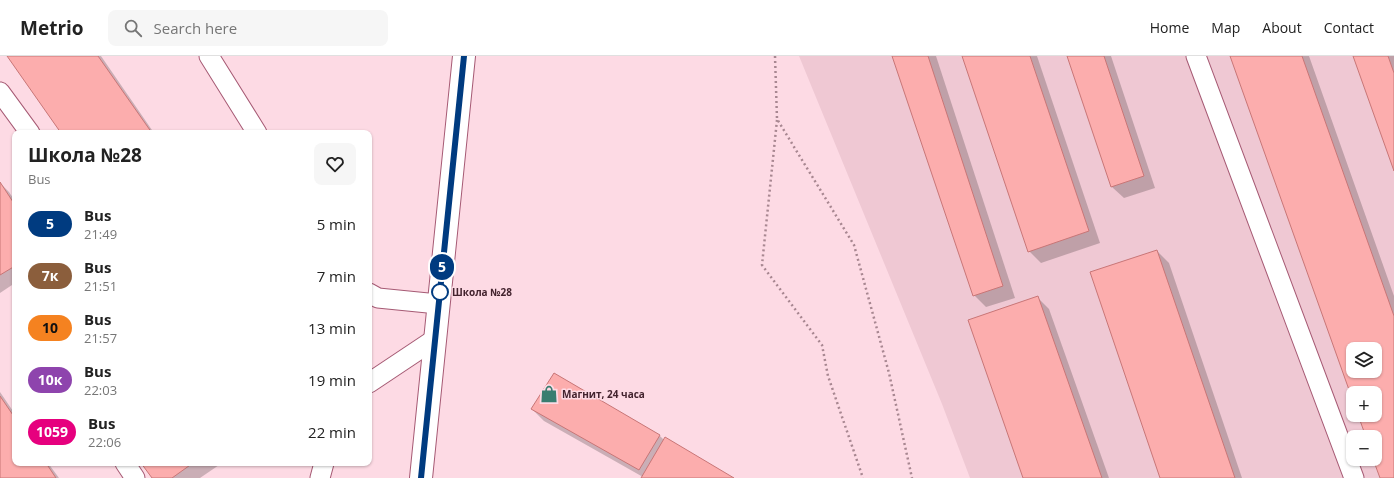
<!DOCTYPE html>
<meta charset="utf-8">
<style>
:root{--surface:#fff;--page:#f6f6f6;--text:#222;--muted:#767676;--line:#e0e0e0}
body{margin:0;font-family:"Open Sans",sans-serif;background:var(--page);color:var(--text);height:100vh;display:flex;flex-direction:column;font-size:15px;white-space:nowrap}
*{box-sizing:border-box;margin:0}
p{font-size:13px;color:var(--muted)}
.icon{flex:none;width:22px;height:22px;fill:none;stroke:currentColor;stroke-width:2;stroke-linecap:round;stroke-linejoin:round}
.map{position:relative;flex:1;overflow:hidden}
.panel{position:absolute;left:12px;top:74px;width:360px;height:336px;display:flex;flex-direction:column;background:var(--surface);border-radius:8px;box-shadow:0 1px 3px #0004}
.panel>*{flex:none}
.badge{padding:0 8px;border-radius:13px;font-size:14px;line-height:26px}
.tools{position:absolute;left:1346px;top:286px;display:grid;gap:8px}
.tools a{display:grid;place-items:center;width:36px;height:36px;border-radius:8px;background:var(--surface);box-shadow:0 1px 3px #0004;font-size:20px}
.map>.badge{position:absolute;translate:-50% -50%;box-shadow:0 0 0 2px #fff}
.round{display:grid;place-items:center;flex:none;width:42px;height:42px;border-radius:8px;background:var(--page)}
.headline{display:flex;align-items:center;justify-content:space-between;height:68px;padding:0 16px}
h1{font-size:19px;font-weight:700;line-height:30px}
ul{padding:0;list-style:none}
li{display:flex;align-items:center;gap:12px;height:52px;padding:0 16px}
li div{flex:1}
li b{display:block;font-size:15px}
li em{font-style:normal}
li .badge{min-width:44px;font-weight:700;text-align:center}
header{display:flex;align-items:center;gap:24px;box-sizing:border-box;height:56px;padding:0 20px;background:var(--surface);border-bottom:1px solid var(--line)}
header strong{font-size:19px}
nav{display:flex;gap:22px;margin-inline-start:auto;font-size:14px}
.search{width:280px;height:36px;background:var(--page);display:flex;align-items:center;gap:10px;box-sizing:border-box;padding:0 14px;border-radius:8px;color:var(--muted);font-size:15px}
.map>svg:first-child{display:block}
</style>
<header>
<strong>Metrio</strong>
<div class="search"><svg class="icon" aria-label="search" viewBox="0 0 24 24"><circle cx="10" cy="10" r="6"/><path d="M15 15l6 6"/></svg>Search here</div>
<nav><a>Home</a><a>Map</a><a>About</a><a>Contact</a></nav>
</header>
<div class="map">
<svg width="1394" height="422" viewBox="0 0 1394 422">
<rect width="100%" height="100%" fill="#fddae4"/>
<!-- built -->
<path fill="#efc8d3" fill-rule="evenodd" d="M799,0h595v422h-424l-28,-74zM1353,293h22v22h-22zM1353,337h22v22h-22zM1353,381h22v22h-22z"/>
<!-- shadow -->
<g fill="#0003" fill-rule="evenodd">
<path d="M8,0h93l53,77h-92z"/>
<path d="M893,0h43l79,242 -29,9 -12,-12z"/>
<path d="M963,0h74l63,187 -59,20 -12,-12z"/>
<path d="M1068,0h43l44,132 -31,10 -12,-11z"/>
<path d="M1231,0h78l85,240v182h-13l-6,-19v-22h-8l-8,-22h16v-22h-22v5zM1353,293h22v22h-22z"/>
<path d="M1354,0h40v112z"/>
<path d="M0,127l9,9 6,9v82l-15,10z"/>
<path d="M1157,195l12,12 73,215h-81z"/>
<path d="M1037,241l12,12 60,169h-85z"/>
<path d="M0,336l15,22v49h33l11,15h-59z"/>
<path d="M532,353l127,26 5,5 68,38h-90l1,-1 -99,-56z"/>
<path d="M143,407h79l-22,15h-47z"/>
</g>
<!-- building -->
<g fill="#fcadad" stroke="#c87677" fill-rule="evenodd">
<path d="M7,0h91l54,77h-91z"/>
<path d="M892,0h36l75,230 -30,10z"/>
<path d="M962,0h68l59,175 -61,21z"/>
<path d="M1067,0h37l40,120 -33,11z"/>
<path d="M1230,0h72l92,260v162h-14l-7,-19h2v-22h-9l-8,-22h17v-22h-22v8zM1353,293h22v22h-22z"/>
<path d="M1353,0h35l6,17v98z"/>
<path d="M0,126l15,23v61l-15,9z"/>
<path d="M1157,194l78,228h-75l-70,-206z"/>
<path d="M1038,240l64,182h-79l-55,-158z"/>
<path d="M554,317l106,62 -21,35 -108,-61z"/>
<path d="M0,340l15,22v45h31l10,15h-56z"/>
<path d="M665,381l69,41h-93z"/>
<path d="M141,407h52l-21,15h-20z"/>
</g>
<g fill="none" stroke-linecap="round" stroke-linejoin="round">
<!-- service casing -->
<g stroke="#a65a74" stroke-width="21">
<g id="service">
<path d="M209,0l48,77"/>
<path d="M1196,0l158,422"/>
<path d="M0,36l30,41"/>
<path d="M369,237l9,5 60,6"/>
<path d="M369,327l66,-44"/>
<path d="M125,407l10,15"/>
<path d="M320,422l4,-15"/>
</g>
</g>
<!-- primary casing -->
<g stroke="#a65a74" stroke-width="24">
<path id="primary" d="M421,422l43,-422"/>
</g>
<!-- path -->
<g stroke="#a88791" stroke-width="2.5" stroke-dasharray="2 3" stroke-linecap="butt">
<path d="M775,0l2,63 77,126 35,128 23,105"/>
<path d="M777,64l-15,145 60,80 6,31 35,102"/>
</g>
<!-- service -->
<use href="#service" stroke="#fff" stroke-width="19"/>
<!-- primary -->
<use href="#primary" stroke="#fff" stroke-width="22"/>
</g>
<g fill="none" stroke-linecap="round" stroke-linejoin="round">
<!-- line casing -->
<g stroke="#fff" stroke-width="9">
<path id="line" d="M421,422l43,-422"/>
</g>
<!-- line -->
<use href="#line" stroke="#003b80" stroke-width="6"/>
</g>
<!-- icons -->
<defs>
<g id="shop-bare" transform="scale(1.38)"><path d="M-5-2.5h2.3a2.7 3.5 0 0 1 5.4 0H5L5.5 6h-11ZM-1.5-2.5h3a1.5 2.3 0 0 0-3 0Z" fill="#397d70" stroke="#fddae4" stroke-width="2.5" paint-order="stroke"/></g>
</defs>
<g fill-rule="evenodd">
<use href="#shop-bare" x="549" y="338"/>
</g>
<!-- markers -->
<circle fill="#fff" stroke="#003b80" stroke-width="2" cx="440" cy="236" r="8"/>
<g text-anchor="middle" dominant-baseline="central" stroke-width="3" stroke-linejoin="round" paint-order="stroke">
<!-- stop labels -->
<g font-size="10" font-weight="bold" fill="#43232e" stroke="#fddae4" text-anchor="start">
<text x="452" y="236">Школа №28</text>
</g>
<!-- poi labels -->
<g font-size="10" font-weight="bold" fill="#43232e" stroke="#fddae4" text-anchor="start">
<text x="562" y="338">Магнит, 24 часа</text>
</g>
</g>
</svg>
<div class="tools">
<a><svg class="icon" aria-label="layers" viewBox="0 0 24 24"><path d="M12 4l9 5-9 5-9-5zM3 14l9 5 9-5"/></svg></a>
<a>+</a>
<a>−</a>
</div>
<b class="badge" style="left:442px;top:211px;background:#003b80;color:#fff">5</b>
<section class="panel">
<div class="headline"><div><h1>Школа №28</h1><p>Bus</p></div><a class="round"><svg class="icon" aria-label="heart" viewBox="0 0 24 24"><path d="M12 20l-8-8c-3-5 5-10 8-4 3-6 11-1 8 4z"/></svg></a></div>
<ul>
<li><span class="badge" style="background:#003b80;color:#fff">5</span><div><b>Bus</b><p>21:49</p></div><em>5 min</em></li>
<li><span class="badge" style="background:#8b5e3c;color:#fff">7к</span><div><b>Bus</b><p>21:51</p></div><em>7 min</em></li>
<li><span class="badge" style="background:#f58220;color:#111">10</span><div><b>Bus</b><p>21:57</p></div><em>13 min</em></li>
<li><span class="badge" style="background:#8e44ad;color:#fff">10к</span><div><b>Bus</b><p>22:03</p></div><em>19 min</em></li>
<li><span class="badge" style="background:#e6007e;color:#fff">1059</span><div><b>Bus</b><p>22:06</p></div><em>22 min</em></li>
</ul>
</section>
</div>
